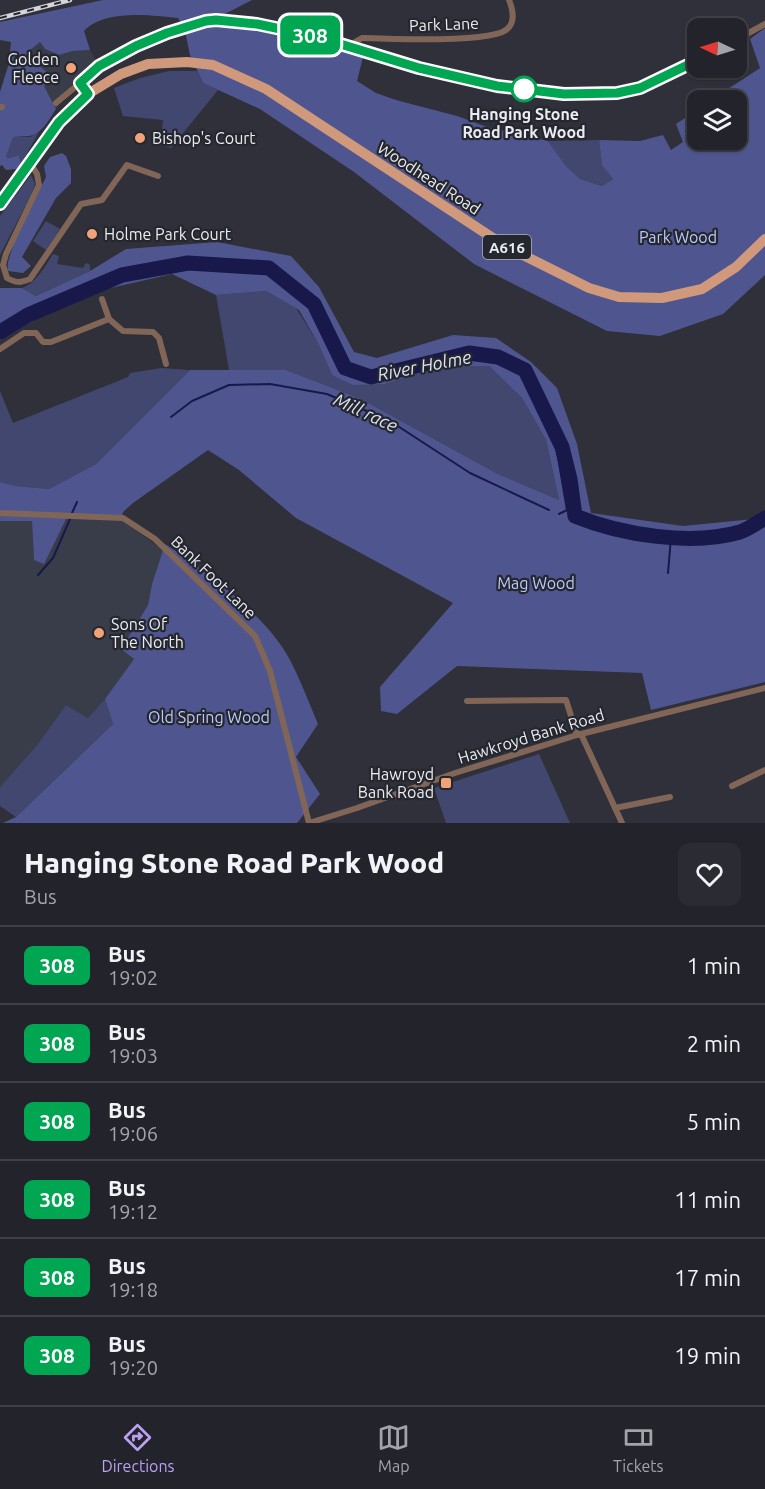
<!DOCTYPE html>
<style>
:root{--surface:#23242b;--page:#2b2c33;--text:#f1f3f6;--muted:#a3a4a9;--line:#404147;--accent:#bca0f2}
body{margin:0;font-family:Ubuntu,sans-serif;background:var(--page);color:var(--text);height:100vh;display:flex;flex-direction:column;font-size:22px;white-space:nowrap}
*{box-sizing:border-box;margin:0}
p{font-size:20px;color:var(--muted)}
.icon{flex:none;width:33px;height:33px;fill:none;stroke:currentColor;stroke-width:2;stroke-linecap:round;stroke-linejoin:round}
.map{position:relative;height:823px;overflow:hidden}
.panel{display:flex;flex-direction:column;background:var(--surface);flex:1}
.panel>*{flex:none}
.badge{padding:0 12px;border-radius:9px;font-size:21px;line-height:39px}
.needle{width:39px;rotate:274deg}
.buttons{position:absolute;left:687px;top:18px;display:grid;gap:12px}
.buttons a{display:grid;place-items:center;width:60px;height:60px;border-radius:12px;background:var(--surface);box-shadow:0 2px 4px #0004,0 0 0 2px var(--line);font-size:30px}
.map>.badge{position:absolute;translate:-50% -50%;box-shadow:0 0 0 3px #fff}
.round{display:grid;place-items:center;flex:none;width:63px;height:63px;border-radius:12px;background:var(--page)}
.overview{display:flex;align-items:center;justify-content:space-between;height:102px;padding:0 24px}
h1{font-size:28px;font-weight:800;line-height:45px}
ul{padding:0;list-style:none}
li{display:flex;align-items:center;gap:18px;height:78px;padding:0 24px;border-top:2px solid var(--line)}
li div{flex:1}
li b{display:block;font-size:22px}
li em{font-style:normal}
li .badge{min-width:66px;font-weight:700;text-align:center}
.menu{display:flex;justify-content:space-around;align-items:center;height:84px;border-top:2px solid var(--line);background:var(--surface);font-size:16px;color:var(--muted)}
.menu a{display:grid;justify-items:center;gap:3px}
.menu .active{color:var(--accent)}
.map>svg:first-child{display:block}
</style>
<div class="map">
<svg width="765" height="823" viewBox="0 0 765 823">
<rect width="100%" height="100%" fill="#2f3039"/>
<!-- built -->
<g fill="#393c49">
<path d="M40,42l5,7 14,6 14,-4 17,-1 6,11 -26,26 -14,22 -12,-23 5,-12 -13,-11 -7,-12z"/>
<path d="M66,519l55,1 42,30 -11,34 -4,21 -27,44 13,10 -29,40 -17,19 -22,-13 -29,40 -37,42v-266h32l2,39z"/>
</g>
<!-- green -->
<g fill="#42476f">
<path d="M169,71h28l6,12 15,7 -47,58 -11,-3 3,-25 -40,-4 -9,-28 26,-10z"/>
<path d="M39,132l-18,32 -2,-9 -9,3 -4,-1 7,-21 17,1z"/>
<path d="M599,140l3,24 11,15 -11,7 -22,-7 -14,-13 -18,-25z"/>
<path d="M31,175l4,9 -3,9 -32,62v-39z"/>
<path d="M46,221l14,8 -14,21 -13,-9z"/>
<path d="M53,254l6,2 -2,8 26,4 3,-5 4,2v6l-54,25 -14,-8c15,-6 22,-20 31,-34z"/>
<path d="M266,291l30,17 22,35 14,32 53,9 59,-18h45l33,32 24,42 13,60 -61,-26 -137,-75 -75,-29h-57l-13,-75z"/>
<path d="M161,368l29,2 -94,94 -47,25 -33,-3 -16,-4v-91l13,32 115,-46 2,-4z"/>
<path d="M105,699l8,25 -97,93 -16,-11v-19l37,-42 29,-40 22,13z"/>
<path d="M539,754l31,69h-124l-12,-35z"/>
</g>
<!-- forest -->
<g fill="#4f568f">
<path d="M103,0h149l-29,15 92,18 50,16 -8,32 19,12 20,7 61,16 30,11 61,14 18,25 14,13 22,7 11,-7 -11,-14 -3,-25 41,1 23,-6 8,15 12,-8 -7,-18 21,-14 1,30h38v-40h-25l49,-32 -10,-29 15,-11v247l-42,39 -63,22 -53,-5 -133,-67 -120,-92 -94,-63 -57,-26 -13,-28 -5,-24 -7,-13c-27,-3 -74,-9 -94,13l6,19 -17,1 -14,4 -14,-6 -5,-7 -11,9 7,12 13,11 1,6 -6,6 12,23c-6,9 -15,27 -28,27 -5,0 -9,0 -15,1l-7,20 4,1 9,-3 2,9 -4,5 -11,1 -4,-5 -2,1v-74l9,-29 2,-21 -11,-2v-18z"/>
<path d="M62,153l4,3 5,13v14l-15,15 -34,59 9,9 -8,7 -15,-2c-2,-10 4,-19 6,-29l32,-65 -2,-11 6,-9z"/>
<path d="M217,242l74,14 28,31 35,65 23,6 76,-23 43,3 35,24 26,26 20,56 14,69 92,13 82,-8v164l-114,28 -9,-37 -185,-7 -60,48 -16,-3 -1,-24 73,-84 -157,-85 -57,-48 -31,-20 -75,53 -10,9 -2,8 -55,-1 -22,45 -10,-4 -2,-39h-32v-39l16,4 33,3 47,-25 94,-94h96l75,29 137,75 61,26 -13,-60 -24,-42 -33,-32h-45l-59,18 -32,1 -21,-10 -14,-32 -19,-33 -33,-19 -50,4 -44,-21 -66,15 -66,28 -40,23v-52h22l14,8 54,-25 36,-22z"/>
<path d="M165,544c40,26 104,74 125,116 11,21 19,43 28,64l-22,33 24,37 -23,29h-294l13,-6 97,-93 -8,-25 29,-40 -13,-10 27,-44 4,-21z"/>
</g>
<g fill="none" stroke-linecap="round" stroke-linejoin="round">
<!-- stream -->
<g stroke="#18184b" stroke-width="2">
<path d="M171,417l21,-16 37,-16 41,-1 57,10 63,27 80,52 79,37"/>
<path d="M554,434l13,76 -8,4"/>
<path d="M72,513l5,-11"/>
<path d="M668,573l3,-36"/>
<path d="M38,575l15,-17 17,-39"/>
</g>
<!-- river -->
<path stroke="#18184b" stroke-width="15" d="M0,332l28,-17 94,-40 66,-12 81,5 45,36 31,64 26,9 98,-24 29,4 27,13 37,77 8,32 5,37c46,19 117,30 165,16 9,-3 17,-9 25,-14"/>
<!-- minor -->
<g stroke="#816658" stroke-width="6">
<path d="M736,40l29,-16"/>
<path d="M353,47l2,-5 7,-4c27,1 126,5 144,-8 10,-7 7,-20 3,-30"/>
<path d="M88,94l-8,-11c7,-6 13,-13 21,-18 25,-16 84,-44 113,-45 39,-1 87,13 125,23 66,20 129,40 198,48 26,3 55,5 81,2 29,-4 54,-20 80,-33"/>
<path d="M56,103l24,-20"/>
<path d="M0,107h2"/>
<path d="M31,164l6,10 2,11 -33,69 -3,11 4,13c9,5 13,5 23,1l51,-75 21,-4 25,-35 31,11"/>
<path d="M102,299l7,20"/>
<path d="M0,349l24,-16h12l7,9h8l58,-23 14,12 30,1 6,6 7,26"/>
<path d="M0,513l123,5 32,21 100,97 15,35 39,152"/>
<path d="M467,701l99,-1 11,35"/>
<path d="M581,734l41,89"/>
<path d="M732,786l33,-16"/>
<path d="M615,808l55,-11"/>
<path d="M309,823l48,-15 98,-35 122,-38 188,-47"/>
</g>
<!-- primary -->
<path stroke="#d0997c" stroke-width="10" d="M0,204l59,-82 29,-28 33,-20 27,-10 39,-2 26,3 53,24 239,157 84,42 30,9 43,1 40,-9 34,-22 29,-28"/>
<!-- rail casing -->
<g stroke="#d4d5db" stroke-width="4.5">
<path id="rail" d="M0,18l70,-18"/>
</g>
<!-- rail -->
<use href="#rail" stroke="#25272f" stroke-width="2" stroke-dasharray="7" stroke-linecap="butt"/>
</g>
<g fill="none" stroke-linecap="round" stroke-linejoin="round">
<!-- line casing -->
<g stroke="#fff" stroke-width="14">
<path id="line" d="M0,204l59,-82 29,-28 -8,-11 19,-17 37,-20 31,-13 39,-12 10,-1 41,4 57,12 105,32 78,18 67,8 53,-1 23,-5 58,-28"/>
</g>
<!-- line -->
<use href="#line" stroke="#00a651" stroke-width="9"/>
</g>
<!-- markers -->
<g fill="#f0a378" stroke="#25272f" stroke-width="2">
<circle cx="71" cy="68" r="6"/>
<circle cx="140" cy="138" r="6"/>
<circle cx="92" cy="234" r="6"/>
<circle cx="99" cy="633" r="6"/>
<rect x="440" y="777" width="12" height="12" rx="3"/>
</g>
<circle fill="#fff" stroke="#00a651" stroke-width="3" cx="524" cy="89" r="12"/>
<g text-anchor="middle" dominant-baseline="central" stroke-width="4.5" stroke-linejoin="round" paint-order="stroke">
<!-- shield labels -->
<rect fill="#25272f" stroke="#b0b1b8" stroke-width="1.5" x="483" y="235" width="48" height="24" rx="4.5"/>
<g font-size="15" font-weight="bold" fill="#ebecf2">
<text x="507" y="247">A616</text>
</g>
<!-- street labels -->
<g font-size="16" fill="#ebecf2" stroke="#25272f">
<text transform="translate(444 24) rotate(-2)">Park Lane</text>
<text transform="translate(429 178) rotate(33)">Woodhead Road</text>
<text transform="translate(214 577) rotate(44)">Bank Foot Lane</text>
<text transform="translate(531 736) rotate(-17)">Hawkroyd Bank Road</text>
</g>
<!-- poi labels -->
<g font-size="16" fill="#ebecf2" stroke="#25272f" text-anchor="start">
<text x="59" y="59" text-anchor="end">Golden<tspan x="59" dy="18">Fleece</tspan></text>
<text x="152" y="138">Bishop's Court</text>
<text x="104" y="234">Holme Park Court</text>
<text x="111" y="624">Sons Of<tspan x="111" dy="18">The North</tspan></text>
<text x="434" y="774" text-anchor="end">Hawroyd<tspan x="434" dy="18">Bank Road</tspan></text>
</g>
<!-- stop labels -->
<g font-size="16" font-weight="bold" fill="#ebecf2" stroke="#25272f">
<text x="524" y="114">Hanging Stone<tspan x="524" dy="18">Road Park Wood</tspan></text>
</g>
<!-- park labels -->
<g font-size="16" fill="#bfc8fc" stroke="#25272f">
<text x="678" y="237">Park Wood</text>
<text x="536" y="583">Mag Wood</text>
<text x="209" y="717">Old Spring Wood</text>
</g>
<!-- water labels -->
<g font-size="18" font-style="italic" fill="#dee1f3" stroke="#25272f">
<text transform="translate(424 365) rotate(-11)">River Holme</text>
<text transform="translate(366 412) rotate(25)">Mill race</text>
</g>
</g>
</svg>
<div class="buttons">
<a><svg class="needle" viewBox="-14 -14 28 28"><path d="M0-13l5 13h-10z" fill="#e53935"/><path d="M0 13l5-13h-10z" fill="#a3a4a9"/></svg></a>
<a><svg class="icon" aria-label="layers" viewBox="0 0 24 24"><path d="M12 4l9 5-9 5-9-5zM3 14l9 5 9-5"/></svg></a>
</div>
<b class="badge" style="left:310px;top:35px;background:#00a651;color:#fff">308</b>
</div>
<section class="panel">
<div class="overview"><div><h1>Hanging Stone Road Park Wood</h1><p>Bus</p></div><a class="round"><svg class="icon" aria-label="heart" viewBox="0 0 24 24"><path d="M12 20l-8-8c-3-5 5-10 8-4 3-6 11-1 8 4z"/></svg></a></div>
<ul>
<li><span class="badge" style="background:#00a651;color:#fff">308</span><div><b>Bus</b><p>19:02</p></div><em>1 min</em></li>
<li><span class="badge" style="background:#00a651;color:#fff">308</span><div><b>Bus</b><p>19:03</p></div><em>2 min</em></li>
<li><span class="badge" style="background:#00a651;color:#fff">308</span><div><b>Bus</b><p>19:06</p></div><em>5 min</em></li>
<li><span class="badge" style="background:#00a651;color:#fff">308</span><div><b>Bus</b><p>19:12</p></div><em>11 min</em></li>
<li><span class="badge" style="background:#00a651;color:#fff">308</span><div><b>Bus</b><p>19:18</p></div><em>17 min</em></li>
<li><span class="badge" style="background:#00a651;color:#fff">308</span><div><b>Bus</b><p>19:20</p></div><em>19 min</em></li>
</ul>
</section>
<nav class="menu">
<a class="active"><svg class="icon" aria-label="directions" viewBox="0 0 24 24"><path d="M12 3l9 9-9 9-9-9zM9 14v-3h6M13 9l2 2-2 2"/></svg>Directions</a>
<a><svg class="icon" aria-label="map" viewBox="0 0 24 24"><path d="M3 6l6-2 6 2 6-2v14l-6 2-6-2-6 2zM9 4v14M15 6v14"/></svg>Map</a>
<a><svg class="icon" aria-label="tickets" viewBox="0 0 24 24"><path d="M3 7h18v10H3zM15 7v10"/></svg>Tickets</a>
</nav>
